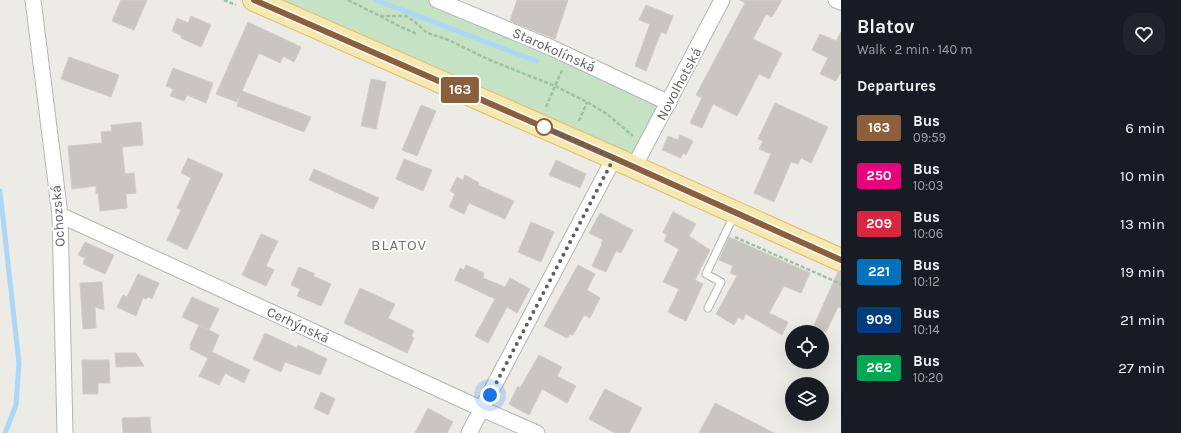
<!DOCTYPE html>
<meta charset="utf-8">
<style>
:root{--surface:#171b24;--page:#20242c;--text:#f1f3f6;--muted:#9ea1a6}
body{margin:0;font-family:Karla,sans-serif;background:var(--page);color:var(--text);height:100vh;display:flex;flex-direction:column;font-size:15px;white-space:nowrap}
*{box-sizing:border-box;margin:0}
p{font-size:13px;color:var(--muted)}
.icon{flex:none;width:22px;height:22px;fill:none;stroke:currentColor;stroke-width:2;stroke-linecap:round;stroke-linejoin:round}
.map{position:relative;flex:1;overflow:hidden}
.drawer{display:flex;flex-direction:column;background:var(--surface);width:340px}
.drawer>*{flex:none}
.badge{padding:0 8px;border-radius:3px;font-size:14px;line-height:26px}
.tools{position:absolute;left:785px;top:325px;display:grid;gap:8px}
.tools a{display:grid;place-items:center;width:44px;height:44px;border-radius:50%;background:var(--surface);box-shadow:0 4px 16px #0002;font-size:20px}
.you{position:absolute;width:20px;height:20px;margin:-10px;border:3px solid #fff;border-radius:50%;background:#1a73e8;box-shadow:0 0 0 6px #1a73e833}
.map>.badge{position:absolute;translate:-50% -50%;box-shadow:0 0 0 2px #fff}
h2{padding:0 16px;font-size:15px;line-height:36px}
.round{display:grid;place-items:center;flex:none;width:42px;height:42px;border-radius:16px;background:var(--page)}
.overview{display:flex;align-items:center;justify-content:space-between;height:68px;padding:0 16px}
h1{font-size:19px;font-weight:700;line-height:30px}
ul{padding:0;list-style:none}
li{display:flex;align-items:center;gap:12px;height:48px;padding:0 16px}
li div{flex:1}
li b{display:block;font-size:15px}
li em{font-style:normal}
li .badge{min-width:44px;font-weight:700;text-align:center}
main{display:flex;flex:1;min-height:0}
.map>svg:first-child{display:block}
</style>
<main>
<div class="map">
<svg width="841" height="433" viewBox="0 0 841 433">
<rect width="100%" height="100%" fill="#edebe5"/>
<!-- green -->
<path fill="#c5e2c4" d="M259,0h176l234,103 -35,64z"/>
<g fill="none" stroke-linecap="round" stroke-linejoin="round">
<!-- stream -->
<g stroke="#acd8f6" stroke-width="5">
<path d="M376,0l160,61"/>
<path d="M0,191l19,172 -3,42 -11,28"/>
</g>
</g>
<!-- building -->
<g fill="#c9c6c1" stroke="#d1cdc4">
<path d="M121,0h26l-13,30 -22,-9z"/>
<path d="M517,0h51l-13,39 -45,-18z"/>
<path d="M740,0h42l-10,17 -6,-3 -13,25 29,14 -13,26 -10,-5 -22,42 -24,-12 -11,24 -12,-5 12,-25 -6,-3 49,-92z"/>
<path d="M646,5l27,11 -7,18 -5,-2 -15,39 -11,-5 15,-42 -11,-4z"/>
<path d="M191,16l20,9 -10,22 -20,-9 1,-2 -10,-5 5,-13 11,5z"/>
<path d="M248,22l53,25 -7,15 -11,-6 -3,7 -21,-10 -17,38 69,26 -7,15 -67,-26 4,-13 -4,9 -21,-8z"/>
<path d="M841,32v40l-5,9 -16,-7 8,-16 -16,-8 8,-16 16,7z"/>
<path d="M69,57l50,18 -8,22 -50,-18z"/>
<path d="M173,68l40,15 -7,20 -19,-8 -3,6 -14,-5 3,-7 -7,-3z"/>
<path d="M371,79l15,3 -10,47 -15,-3z"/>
<path d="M775,103l53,24 -17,36 -10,-5 -3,6 -7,-2 -17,40 -20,-9 17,-39 -12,-5 4,-8 -5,-2z"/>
<path d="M421,105l15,6 -19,45 -15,-6z"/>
<path d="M141,122l2,23 -21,2 3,27 9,-1 2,20 -10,1 1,14 -27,3 -2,-18 -2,1v-8l-24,3 -4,-43 34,-3 -1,-11 11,-1 -1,-6z"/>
<path d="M680,135l13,6 -7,14 -3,-2 -2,5 -19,-8 6,-14 10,4z"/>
<path d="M188,158l35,16 -36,76 -20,-10 14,-30 -4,-2 14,-30 -10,-5z"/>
<path d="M404,159l28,11 -9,21 -27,-12z"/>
<path d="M556,160l30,14 -6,14 -31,-13z"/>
<path d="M314,169l65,29 -6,11 -64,-29z"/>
<path d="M465,175l14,8 -1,2 36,16 -9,18 -36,-16 -5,11 -15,-7 6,-13 -5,-3 7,-14 6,3z"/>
<path d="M673,212l23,12 -7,12 21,14 -15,30 8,4 -17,37 -18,-9 11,-23 -16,-7 16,-33 -15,-8 3,-6 -4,-3z"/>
<path d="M600,213l33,17 -12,23 -5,-2 -10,21 -14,-6 10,-22h-1l2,-4 -14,-7z"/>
<path d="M531,222l23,10 -13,30 -23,-10z"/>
<path d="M261,234l17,7 -12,25 8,4 -8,16 -24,-11z"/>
<path d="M729,237l81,36 -9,20 -17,-7 -15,27 19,9 -6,13 -36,-21 -3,6 -5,-3 -4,8 -18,-11 21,-38 -7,-3 3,-7 -14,-6z"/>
<path d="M85,242l29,13 -9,19 -22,-10 2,-6 -7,-3z"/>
<path d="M466,265l18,8 -1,5 22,9 5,-9 20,11 -13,24 -10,-6 -19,36 -13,-7 20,-37 -40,-19 5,-12 4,2z"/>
<path d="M578,265l17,9 -8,16 13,8 -10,20 -6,-3 -11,20 -3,-1 -3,4 -23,-12z"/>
<path d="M299,267l16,7 -2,2 18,8 -10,22 -24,-10 3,-7 -9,-4z"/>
<path d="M838,272h3v36l-3,-1 -12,25h-15z"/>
<path d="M138,274l21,9 -7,16 -4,-2 -2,2 -3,-1 -7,18 -19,-9 6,-12 4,2z"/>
<path d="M102,282l2,28 -9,-3 1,21 -13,1 -3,-46z"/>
<path d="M360,288l35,16 -7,14 26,13 -3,5 3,2 -7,15 -63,-30z"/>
<path d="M192,297l27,12 -10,21 -27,-13z"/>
<path d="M199,325l20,10 -7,17 38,18 -6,13 -19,-10 -6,12 -20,-9 9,-18 -18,-9 1,-3 -1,-1z"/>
<path d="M265,333l32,15 1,-3 29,14 -7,16 -35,-13 -4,10 -28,-13z"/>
<path d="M115,353h21l8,13 -28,1z"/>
<path d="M539,355l23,12 -5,9 19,10 -9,17 -25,-14 -13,26 -20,-11 9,-18 2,2z"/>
<path d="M82,360h27l1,23h-12v11h-15z"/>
<path d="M605,389l37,19 -13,25h-14l-26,-14z"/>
<path d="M321,392l14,7 -7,16 -14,-7z"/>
<path d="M715,403l20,10 39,20h-75z"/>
<path d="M428,408l25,14 -6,11h-32z"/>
<path d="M150,417l1,16h-28l-1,-15z"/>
</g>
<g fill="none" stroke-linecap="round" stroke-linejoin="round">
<!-- lane casing -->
<g stroke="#b2b5b8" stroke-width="9">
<path id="lane" d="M708,308l13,-26 -15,-8 28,-59"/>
</g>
<!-- street casing -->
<g stroke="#b2b5b8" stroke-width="17">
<g id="street">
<path d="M33,0l27,215 5,218"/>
<path d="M437,0l115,48 117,55"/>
<path d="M836,0l5,2"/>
<path d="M634,167l88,-167"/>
<path d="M60,215l422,194 55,24"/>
<path d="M469,433l145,-275"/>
</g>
</g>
<!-- primary casing -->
<g stroke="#e2bc69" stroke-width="24">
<path id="primary" d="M254,0l360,158 227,102"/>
</g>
<!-- path -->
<g stroke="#9dc3a7" stroke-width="2.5" stroke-dasharray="4 2" stroke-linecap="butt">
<path d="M224,0l12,5"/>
<path d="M348,0l32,16h26l8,5 13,12 19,6 46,22 63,25 32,16 20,12 26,22"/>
<path d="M380,16l19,10 18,8"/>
<path d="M546,107l16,-37"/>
<path d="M579,121l8,-19"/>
<path d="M735,237l106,47"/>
</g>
<!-- lane -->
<use href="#lane" stroke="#fff" stroke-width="7"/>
<!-- street -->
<use href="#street" stroke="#fff" stroke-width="15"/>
<!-- primary -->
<use href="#primary" stroke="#f6e8b1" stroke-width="22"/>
</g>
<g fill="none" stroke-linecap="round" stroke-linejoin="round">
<!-- line casing -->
<g stroke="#fff" stroke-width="9">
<path id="line" d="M254,0l360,158 227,102"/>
</g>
<!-- line -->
<use href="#line" stroke="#8b5e3c" stroke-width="6"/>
<!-- walk -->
<path stroke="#5c6063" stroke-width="4" stroke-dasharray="0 7.2" d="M490,395l124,-237 -70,-31"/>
</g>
<!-- markers -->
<circle fill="#fff" stroke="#8b5e3c" stroke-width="2" cx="544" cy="127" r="8"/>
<g text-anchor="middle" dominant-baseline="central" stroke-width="4" stroke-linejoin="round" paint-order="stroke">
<!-- street labels -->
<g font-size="14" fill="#5c6063" stroke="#fff">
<text transform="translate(554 50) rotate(24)">Starokolínská</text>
<text transform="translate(679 84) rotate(-62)">Novolhotská</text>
<text transform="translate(58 216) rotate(-94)">Ochozská</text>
<text transform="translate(298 325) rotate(25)">Cerhýnská</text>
</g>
<!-- neighbourhood labels -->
<g font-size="15" letter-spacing="1" fill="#6e7275" stroke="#fff">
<text x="399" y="245">BLATOV</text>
</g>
</g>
</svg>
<div class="tools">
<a><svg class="icon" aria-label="locate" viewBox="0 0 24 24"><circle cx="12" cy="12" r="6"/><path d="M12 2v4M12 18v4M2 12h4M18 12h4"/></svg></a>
<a><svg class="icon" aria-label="layers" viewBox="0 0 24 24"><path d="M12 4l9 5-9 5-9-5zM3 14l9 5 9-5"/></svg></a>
</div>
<div class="you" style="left:490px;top:395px"></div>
<b class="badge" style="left:460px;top:90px;background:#8b5e3c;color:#fff">163</b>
</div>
<section class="drawer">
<div class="overview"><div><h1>Blatov</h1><p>Walk · 2 min · 140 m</p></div><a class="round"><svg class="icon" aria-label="heart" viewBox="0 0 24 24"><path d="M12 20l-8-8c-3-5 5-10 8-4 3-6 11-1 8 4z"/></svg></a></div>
<h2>Departures</h2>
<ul>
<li><span class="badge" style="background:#8b5e3c;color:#fff">163</span><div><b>Bus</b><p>09:59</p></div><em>6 min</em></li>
<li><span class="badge" style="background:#e6007e;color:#fff">250</span><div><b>Bus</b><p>10:03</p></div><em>10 min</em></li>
<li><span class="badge" style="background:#d7263d;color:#fff">209</span><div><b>Bus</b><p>10:06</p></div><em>13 min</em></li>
<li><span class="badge" style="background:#0072bc;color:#fff">221</span><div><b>Bus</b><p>10:12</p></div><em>19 min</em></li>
<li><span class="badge" style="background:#003b80;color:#fff">909</span><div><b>Bus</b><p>10:14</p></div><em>21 min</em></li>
<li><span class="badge" style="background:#00a651;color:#fff">262</span><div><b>Bus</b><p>10:20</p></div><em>27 min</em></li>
</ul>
</section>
</main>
